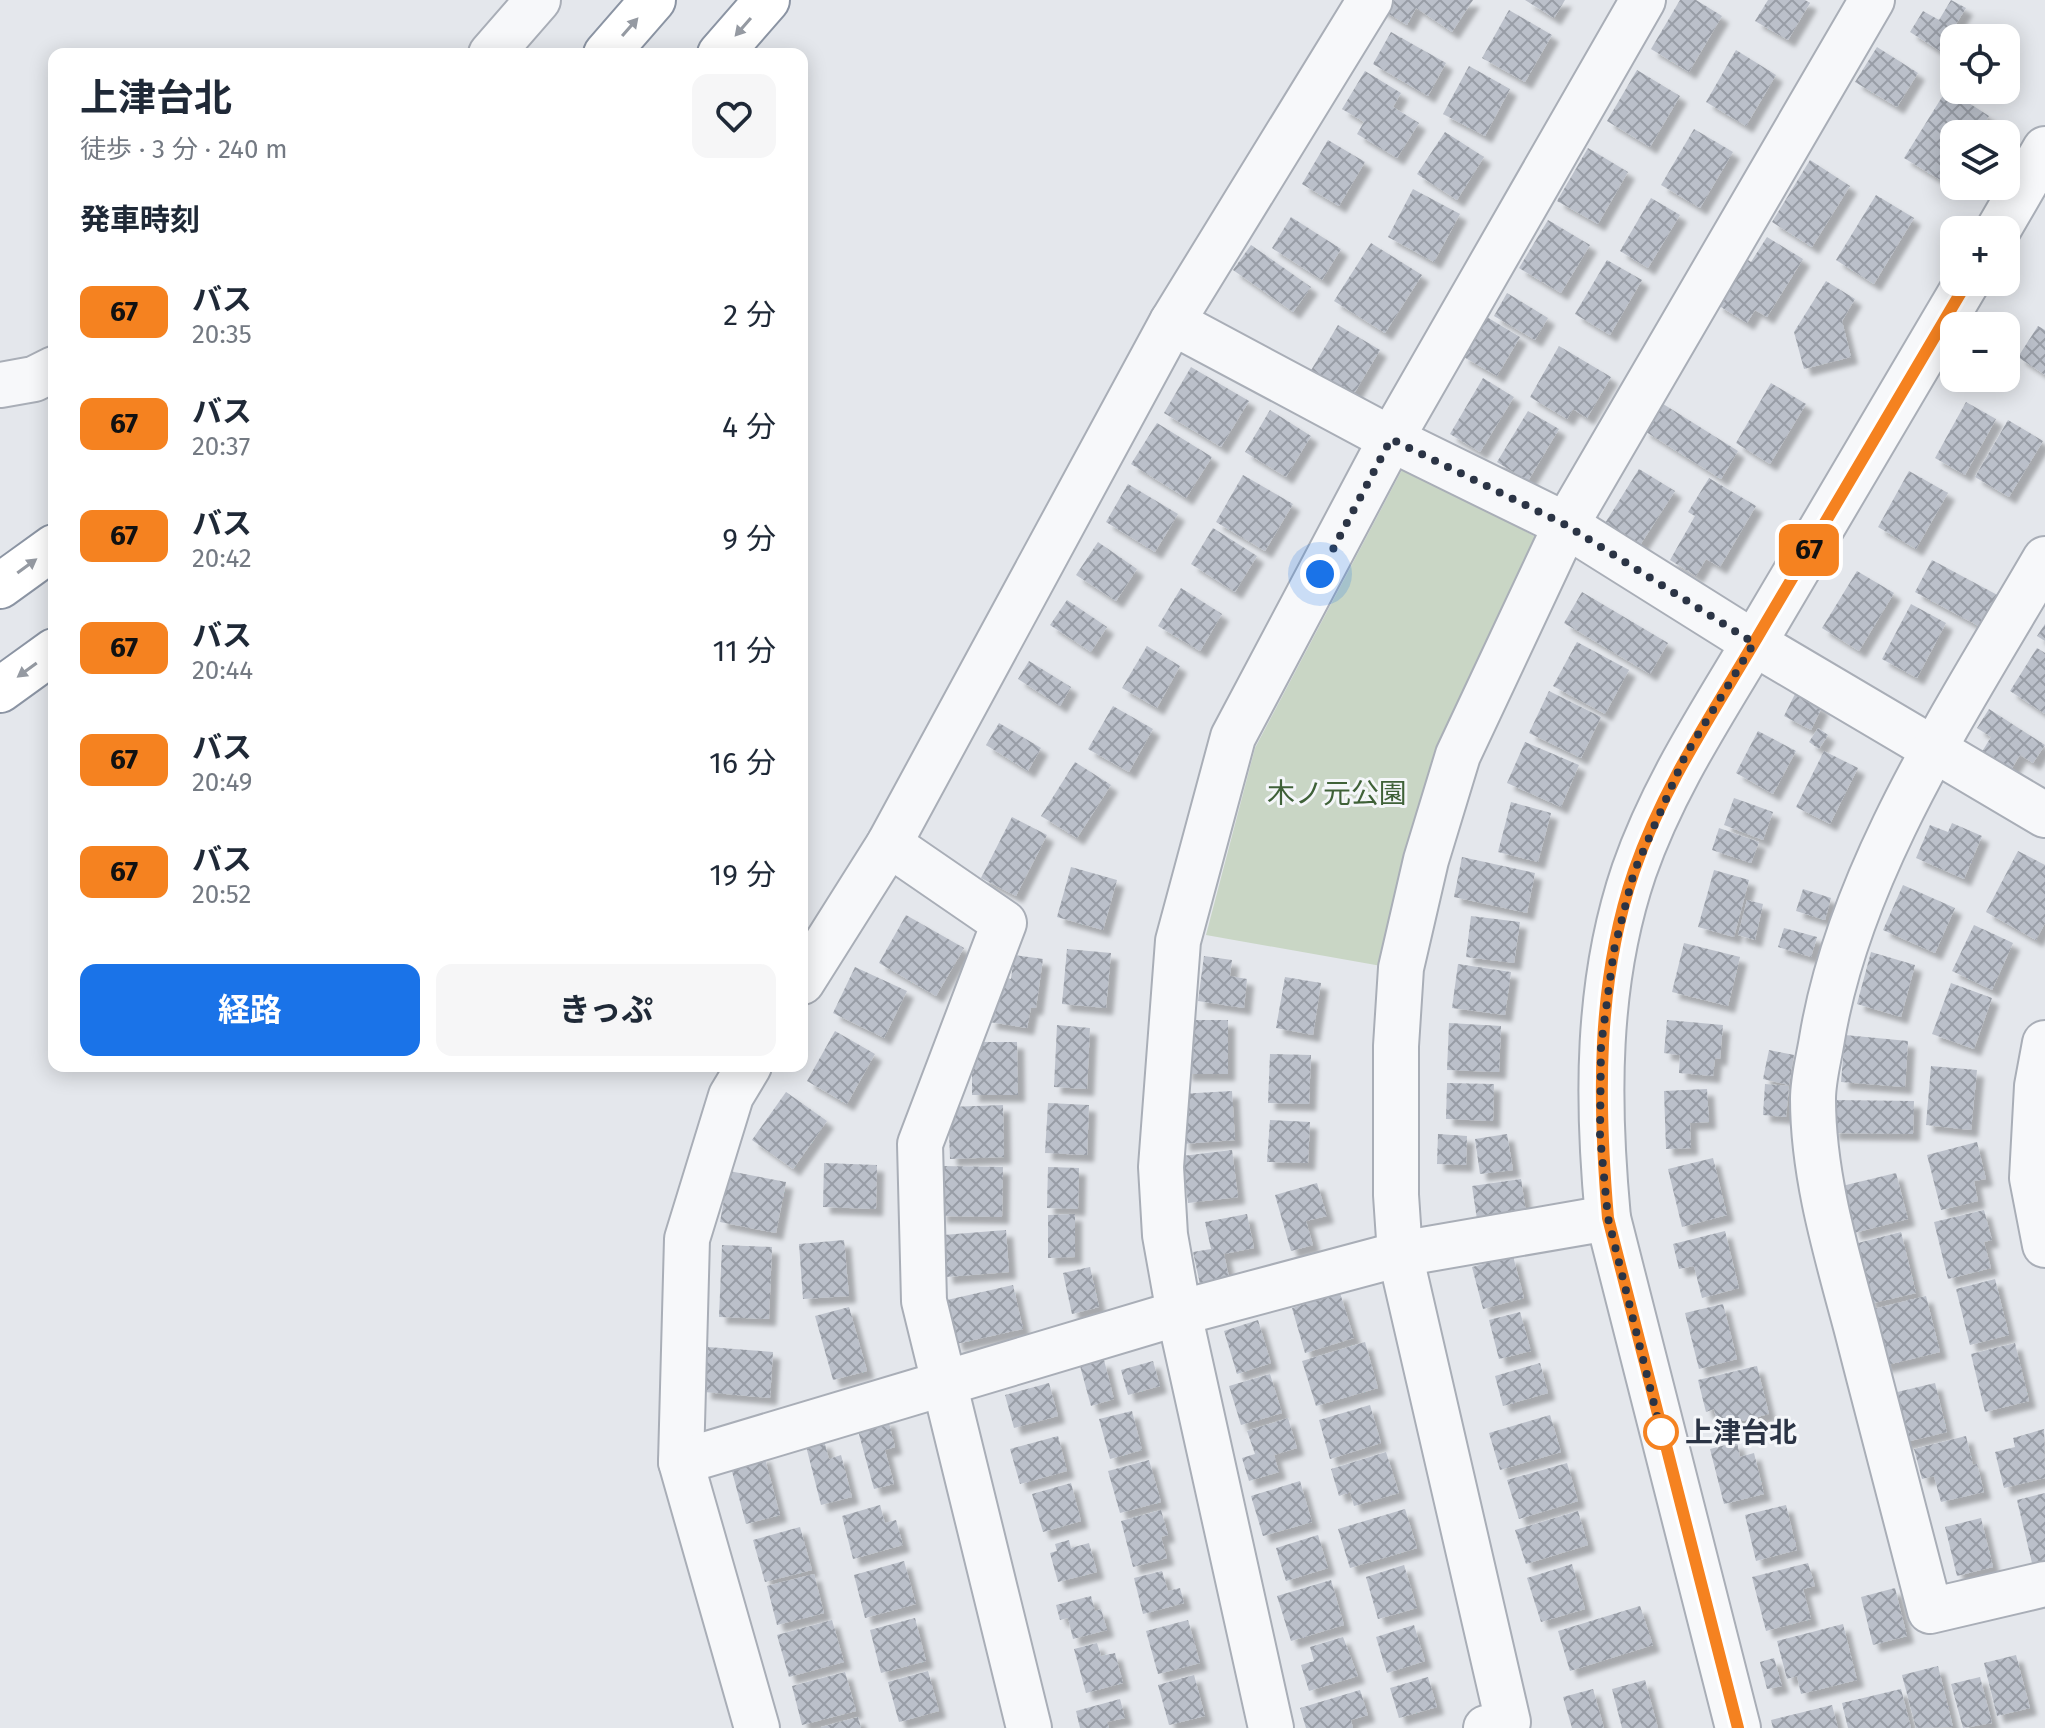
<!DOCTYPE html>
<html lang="ja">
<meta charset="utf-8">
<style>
:root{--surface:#fff;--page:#f6f6f7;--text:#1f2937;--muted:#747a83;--accent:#1a73e8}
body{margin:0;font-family:"Fira Sans","Noto Sans JP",sans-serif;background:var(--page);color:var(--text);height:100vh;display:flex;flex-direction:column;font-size:30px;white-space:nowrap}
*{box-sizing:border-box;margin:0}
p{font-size:26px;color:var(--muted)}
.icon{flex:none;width:44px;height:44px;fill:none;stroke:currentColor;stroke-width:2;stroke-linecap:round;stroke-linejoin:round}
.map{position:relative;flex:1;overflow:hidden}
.side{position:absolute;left:48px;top:48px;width:760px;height:1024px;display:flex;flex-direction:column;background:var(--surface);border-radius:16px;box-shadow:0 4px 20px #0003}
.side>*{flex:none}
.badge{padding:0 16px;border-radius:12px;font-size:28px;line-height:52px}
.buttons{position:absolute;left:1940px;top:24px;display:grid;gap:16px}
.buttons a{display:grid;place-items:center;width:80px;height:80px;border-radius:16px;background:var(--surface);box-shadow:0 4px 20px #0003;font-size:40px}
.you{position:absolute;width:40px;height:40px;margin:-20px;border:6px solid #fff;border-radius:50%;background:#1a73e8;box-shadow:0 0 0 12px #1a73e833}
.map>.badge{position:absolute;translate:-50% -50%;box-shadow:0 0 0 4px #fff}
h2{padding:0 32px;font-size:30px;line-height:72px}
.round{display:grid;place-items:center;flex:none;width:84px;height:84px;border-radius:16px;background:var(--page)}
.summary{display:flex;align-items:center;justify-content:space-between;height:136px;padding:0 32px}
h1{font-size:38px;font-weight:700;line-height:60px}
.cta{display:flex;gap:16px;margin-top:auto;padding:16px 32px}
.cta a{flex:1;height:92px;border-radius:16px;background:var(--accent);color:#fff;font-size:32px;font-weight:700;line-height:92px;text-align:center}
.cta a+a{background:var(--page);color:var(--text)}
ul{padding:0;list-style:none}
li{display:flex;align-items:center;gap:24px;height:112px;padding:0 32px}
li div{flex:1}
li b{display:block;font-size:30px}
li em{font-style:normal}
li .badge{min-width:88px;font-weight:700;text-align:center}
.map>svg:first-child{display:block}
</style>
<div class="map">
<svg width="2045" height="1728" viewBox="0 0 2045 1728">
<defs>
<pattern id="building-cross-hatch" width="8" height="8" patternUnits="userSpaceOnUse" patternTransform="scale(2)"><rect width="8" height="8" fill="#bbc0ca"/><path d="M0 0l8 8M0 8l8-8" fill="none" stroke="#989da6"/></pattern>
<filter id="shadow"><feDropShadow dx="7" dy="7" stdDeviation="2" flood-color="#0004"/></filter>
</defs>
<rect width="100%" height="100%" fill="#e4e7ec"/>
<!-- park -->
<path fill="#c9d6c5" d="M1405,464l129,72 2,16 -149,415 -181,-32 49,-187z"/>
<!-- building -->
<g fill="url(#building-cross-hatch)" filter="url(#shadow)">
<path d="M1384,0h89l-21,32 -36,-24 -9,17 -28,-17z"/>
<path d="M1525,0h40l-11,18z"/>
<path d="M1680,0h16l26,16 -33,56 -38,-23z"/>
<path d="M1768,0h37l5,3 -22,37 -33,-19z"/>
<path d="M1951,0l15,8 -13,21 14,9h-13v22l-44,-28 13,-21 16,9z"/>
<path d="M1509,10l43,25 -27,47 -43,-24z"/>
<path d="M1391,32l55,31 -18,33 -55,-32z"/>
<path d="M1877,47l41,26 -21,34 -42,-25z"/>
<path d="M1736,50l40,25 -30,51 -40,-24z"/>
<path d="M1469,66l41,23 -25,47 -42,-22z"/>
<path d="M1637,70l43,26 -30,51 -43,-26z"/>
<path d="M1365,71l36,22 -8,14 26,16 -22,35 -40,-24 7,-12 -22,-13z"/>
<path d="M1947,89l42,27 -11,18h-24v39l-7,11 -43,-26z"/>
<path d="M1694,129l39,23 -33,56 -39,-23z"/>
<path d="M1445,132l39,25 -27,43 -40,-26z"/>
<path d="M1328,140l37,22 -26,44 -37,-22z"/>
<path d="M1588,148l40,24 -30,52 -41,-23z"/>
<path d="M1810,160l40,26 -38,61 -40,-25z"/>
<path d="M1413,189l47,25 -26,48 -46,-25z"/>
<path d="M1876,195l38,23 -40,66 -38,-24z"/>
<path d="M1651,198l29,17 -32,53 -28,-17z"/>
<path d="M1291,217l50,32 -19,31 -50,-32z"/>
<path d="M1548,220l42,25 -29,48 -42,-25z"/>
<path d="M1767,237l36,22 -36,58 -12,-7 -8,13 -31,-19 29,-46 6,4z"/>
<path d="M1371,243l51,32 -37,58 -51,-32z"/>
<path d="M1251,245l60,42 -18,25 -60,-42z"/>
<path d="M1607,260l35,20 -32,55 -35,-21z"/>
<path d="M1826,281l29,18 -13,22 9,36 -47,12 -10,-37z"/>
<path d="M1507,293l41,25 -13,22 -41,-24z"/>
<path d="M1485,316l35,21 -23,39 -35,-20z"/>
<path d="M1338,325l42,25 -28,47 -42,-25z"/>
<path d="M2038,326l7,4v45l-27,-18z"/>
<path d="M1559,346l52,31 -24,41 -14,-9 -6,10 -37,-22z"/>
<path d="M1191,367l58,34 -28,46 -57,-34z"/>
<path d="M1483,378l31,19 -34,55 -30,-18z"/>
<path d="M1771,383l35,21 -36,60 -34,-21z"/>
<path d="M1660,402l78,49 -17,28 -78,-49z"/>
<path d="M1966,402l30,17 -31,56 -30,-17z"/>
<path d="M1270,410l41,26 -25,41 -41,-25z"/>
<path d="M1528,411l31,18 -31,52 -31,-19z"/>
<path d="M2008,420l35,21 -34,56 -34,-20z"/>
<path d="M1157,423l55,34 -26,41 -55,-34z"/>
<path d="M1639,469l36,22 -38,59 -35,-22z"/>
<path d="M1909,471l39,22 -32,56 -38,-22z"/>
<path d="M1243,475l50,29 -28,47 -49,-29z"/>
<path d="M1709,478l47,28 -36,61 -14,-8 -10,17 -26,-16 25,-44 -7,-4z"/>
<path d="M1128,484l50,30 -23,38 -49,-30z"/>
<path d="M1213,528l44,28 -22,36 -44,-28z"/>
<path d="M1098,542l39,27 -21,32 -40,-26z"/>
<path d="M1932,560l71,38 -17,32 -71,-38z"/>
<path d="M1857,571l37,22 -35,58 -37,-23z"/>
<path d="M1181,588l41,26 -22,37 -42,-25z"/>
<path d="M1582,592l86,51 -18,31 -86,-51z"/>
<path d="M1067,600l40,27 -16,25 -41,-27z"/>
<path d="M1911,604l35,19 -29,55 -35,-19z"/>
<path d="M2045,624v17l-8,-5z"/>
<path d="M1577,642l52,28 -24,44 -52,-28z"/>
<path d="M1147,646l33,20 -23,42 -35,-20z"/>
<path d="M2037,648l8,5v61l-35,-23z"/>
<path d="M1029,661l42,26 -11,19 -42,-27z"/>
<path d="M1549,691l52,26 -20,41 -52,-25z"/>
<path d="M1795,694l27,13 -11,23 -27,-14z"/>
<path d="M1113,706l40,23 -24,43 -41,-23z"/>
<path d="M1989,709l56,36 -12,18 -13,-8 -11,18 -29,-18 11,-18 -14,-9z"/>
<path d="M999,723l42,25 -13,23 -42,-26z"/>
<path d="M1818,728l10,7 -9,14 -10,-7z"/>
<path d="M1758,731l38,20 -23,43 -37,-21z"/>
<path d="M1525,742l54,23 -18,42 -54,-24z"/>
<path d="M1824,751l34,17 -28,56 -34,-17z"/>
<path d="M1075,762l36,23 -34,53 -36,-22z"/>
<path d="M1734,798l39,14 -10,28 -39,-15z"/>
<path d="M1511,802l40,11 -13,49 -40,-10z"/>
<path d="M1012,817l35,18 -31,61 -35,-18z"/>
<path d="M1952,823l30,13 -18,43 -48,-21 14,-33 18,7z"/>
<path d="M1719,828l40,14 -8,21 -39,-13z"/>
<path d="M2018,851l27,14v58l-9,17 -50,-28z"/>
<path d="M1462,857l73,16 -8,40 -73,-16z"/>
<path d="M1071,867l46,13 -14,50 -46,-13z"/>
<path d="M1714,870l35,10 -15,57 -36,-10z"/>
<path d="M1903,885l52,23 -20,45 -52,-23z"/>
<path d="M1803,889l28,9 -6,22 -29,-9z"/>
<path d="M1747,900l16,4 -8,36 -17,-5z"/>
<path d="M906,915l58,33 -28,48 -57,-33z"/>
<path d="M1471,916l49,6 -6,41 -48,-6z"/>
<path d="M1974,925l39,18 -21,47 -40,-19z"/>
<path d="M1784,928l33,9 -6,20 -33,-10z"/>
<path d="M1684,943l56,14 -12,49 -56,-14z"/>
<path d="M1067,949l44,4 -5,55 -44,-4z"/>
<path d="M1871,952l44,13 -14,52 -44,-13z"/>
<path d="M1014,955l29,4 -7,49h-5l-4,20 -38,-6 8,-46 14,3z"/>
<path d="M1204,956l28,4 -2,16 17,3 -3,29 -46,-7z"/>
<path d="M1458,964l53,8 -6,43 -53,-7z"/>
<path d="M855,967l52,24 -23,47 -51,-25z"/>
<path d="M1285,977l36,6 -8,52 -37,-7z"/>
<path d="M1951,983l41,15 -18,51 -42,-15z"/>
<rect x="1185" y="1020" width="43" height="54"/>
<path d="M1667,1020l56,5 -3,34 -5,-1 -2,18 -34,-3 1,-18 -16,-2z"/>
<path d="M1449,1023l52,3 -2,46 -52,-2z"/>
<path d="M1057,1025l33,3 -3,61 -33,-2z"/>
<path d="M835,1031l40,23 -28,50 -40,-23z"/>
<path d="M1845,1035l63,6 -3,46 -64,-5z"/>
<path d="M972,1042h45l1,53h-46z"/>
<path d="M1769,1050l25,5 -5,30 -26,-6z"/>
<path d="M1270,1054l41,1 -2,49 -41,-1z"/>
<path d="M1931,1066l46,4 -6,60 -45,-5z"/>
<path d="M1447,1083l47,1 -1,37 -47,-2z"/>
<path d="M1765,1084l24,2 -3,31 -23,-2z"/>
<path d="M1707,1089l2,33 -19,1 1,25 -25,1 -2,-58z"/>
<path d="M1232,1091l3,49 -52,4 -3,-50z"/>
<path d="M786,1092l41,29 -34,48 -41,-29z"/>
<path d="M1832,1100l82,1 -1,33 -81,-1z"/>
<path d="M1048,1103l41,2 -2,50 -42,-2z"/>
<path d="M1003,1105l1,52 -54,2 -2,-52z"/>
<path d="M1270,1120l40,2 -2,41 -41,-1z"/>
<path d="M1438,1134l29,2 -1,29 -29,-1z"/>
<path d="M1507,1134l6,36 -33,4 -5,-35z"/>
<path d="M1977,1142l9,37 -12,2 4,20 -37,9 -14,-55z"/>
<path d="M1232,1150l6,47 -50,6 -6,-47z"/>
<path d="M1713,1158l14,57 -45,12 -14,-58z"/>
<path d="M824,1163l53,2 -1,44 -53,-2z"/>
<path d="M941,1166l62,1 -1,50 -62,-1z"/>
<path d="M1048,1167l31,1 -1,41 -31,-1z"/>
<path d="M729,1171l57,11 -10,51 -56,-11z"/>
<path d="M1896,1173l12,46 -54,14 -12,-47z"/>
<path d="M1521,1179l6,40 -49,7 -6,-40z"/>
<path d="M1317,1183l10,33 -21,5 7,24 -22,6 -16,-56z"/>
<path d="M1984,1210l8,30 -8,2 7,26 -43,11 -14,-57z"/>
<path d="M1075,1214v43l-27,1v-43z"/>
<path d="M1247,1214l7,34 -30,6 5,23 -29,7 -7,-32 18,-3 -6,-27z"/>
<path d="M1006,1230l3,42 -63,5 -3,-42z"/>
<path d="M1725,1231l14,57 -37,10 -8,-32 -15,3 -6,-25z"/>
<path d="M1901,1232l15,61 -47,11 -15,-60z"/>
<path d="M844,1240l5,56 -46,3 -4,-55z"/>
<path d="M722,1245l50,2 -3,72 -50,-2z"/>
<path d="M1513,1256l11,42 -41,11 -11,-42z"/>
<path d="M1090,1267l9,40 -27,7 -9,-41z"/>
<path d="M1995,1279l14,56 -39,10 -14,-56z"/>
<path d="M1013,1285l10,44 -67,15 -9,-44z"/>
<path d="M1340,1293l14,45 -49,15 -13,-45z"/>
<path d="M1926,1296l14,56 -57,14 -14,-56z"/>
<path d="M1723,1304l14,55 -38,10 -14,-56z"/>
<path d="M849,1307l18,64 -34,9 -18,-64z"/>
<path d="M1520,1312l11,39 -32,8 -10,-39z"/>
<path d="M1258,1320l13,43 -34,11 -13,-43z"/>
<path d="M1365,1342l13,46 -62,18 -14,-45z"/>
<path d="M2015,1343l14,58 -44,11 -14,-58z"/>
<path d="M708,1347l65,5 -3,46 -66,-6z"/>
<path d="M1104,1360l10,39 -23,7 -11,-40z"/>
<path d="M1153,1361l7,25 -32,9 -7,-25z"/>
<path d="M1540,1363l8,30 -45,13 -8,-30z"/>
<path d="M1757,1366l12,48 -51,13 -4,-18 -8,3 -8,-32z"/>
<path d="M1270,1374l12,39 -41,12 -12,-39z"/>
<path d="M1049,1383l9,33 -44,12 -9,-33z"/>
<path d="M1935,1383l12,49 -45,11 -13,-49z"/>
<path d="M1370,1405l11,38 -51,16 -11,-39z"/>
<path d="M1132,1411l10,39 -32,9 -11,-40z"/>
<path d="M1550,1415l11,37 -61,18 -11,-37z"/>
<path d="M1288,1418l9,30 -23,7 5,17 -30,9 -7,-23 13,-4 -8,-23z"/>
<path d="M888,1419l7,28 -10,3 9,34 -20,5 -17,-62z"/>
<path d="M2044,1429l1,49 -41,10 -9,-36 20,-5 -2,-9z"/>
<path d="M1058,1436l9,35 -47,13 -10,-35z"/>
<path d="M1966,1436l7,29 4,-1 7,28 -43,10 -7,-26 -12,3 -8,-30z"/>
<path d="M824,1441l5,18 12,-4 11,42 -31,8 -15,-59z"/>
<path d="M1737,1442l3,15 14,-4 10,41 -40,10 -14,-55z"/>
<path d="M1386,1452l13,41 -45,13 -4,-14 -11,4 -8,-27z"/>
<path d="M764,1455l16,60 -34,9 -16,-60z"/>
<path d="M1149,1460l12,42 -41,11 -12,-42z"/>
<path d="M1567,1463l11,38 -59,18 -12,-39z"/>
<path d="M1300,1481l12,41 -49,14 -12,-40z"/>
<path d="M1071,1483l10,38 -38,11 -11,-38z"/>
<path d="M2045,1493v67l-13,3 -15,-63z"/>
<path d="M880,1505l5,18 11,-3 7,25 -50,14 -11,-43z"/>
<path d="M1786,1505l11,45 -41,11 -11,-46z"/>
<path d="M1405,1509l12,39 -67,20 -12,-39z"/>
<path d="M1161,1510l7,25 -7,2 6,21 -34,9 -12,-46z"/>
<path d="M1578,1511l10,34 -62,19 -11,-34z"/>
<path d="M1981,1518l12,49 -36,9 -12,-49z"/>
<path d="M800,1527l12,43 -47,12 -12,-42z"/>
<path d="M1318,1535l10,33 -42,13 -10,-33z"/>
<path d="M1069,1540l2,8 18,-5 8,29 -39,10 -8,-29 7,-2 -2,-7z"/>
<path d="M904,1561l12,43 -51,14 -11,-43z"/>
<path d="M1808,1563l7,23 -12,3 8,30 -45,12 -14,-54z"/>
<path d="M1572,1564l13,45 -44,13 -14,-44z"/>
<path d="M1404,1565l13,43 -39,11 -12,-42z"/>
<path d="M1162,1571l6,20 12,-3 4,15 -41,11 -9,-36z"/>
<path d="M814,1574l10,39 -47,12 -10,-39z"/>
<path d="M1331,1580l13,45 -53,16 -14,-45z"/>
<path d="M1895,1588l12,48 -34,9 -12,-48z"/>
<path d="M1091,1596l4,15 6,-2 6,21 -34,9 -5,-21 -8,2 -4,-15z"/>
<path d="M1640,1606l13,39 -83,26 -12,-40z"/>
<path d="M915,1618l11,43 -45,12 -11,-43z"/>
<path d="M832,1620l12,42 -55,15 -12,-42z"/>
<path d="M1188,1620l12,43 -42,11 -12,-43z"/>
<path d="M1843,1624l14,56 -56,14 -4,-18 -10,3 -10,-38z"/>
<path d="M1414,1625l11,36 -38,12 -11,-36z"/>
<path d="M1343,1637l15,39 -49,15 -8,-26 13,-4 -4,-14z"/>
<path d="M1097,1643l4,13 14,-3 8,30 -37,10 -12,-44z"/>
<path d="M2016,1655l14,53 -33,8 -13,-53z"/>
<path d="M1774,1658l8,28 -15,3 -7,-27z"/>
<path d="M1938,1666l15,61 -37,1 -14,-53z"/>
<path d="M928,1671l11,40 -40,11 -11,-40z"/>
<path d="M845,1672l11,39 -54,14 -10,-39z"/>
<path d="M1194,1675l11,41 -36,9 -11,-40z"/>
<path d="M1428,1677l9,30 -38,11 -9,-30z"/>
<path d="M1980,1677l12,46 -29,5 -12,-44z"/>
<path d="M1645,1680l13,48h-36l-10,-39z"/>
<path d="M1593,1689l11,39h-32l-9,-31z"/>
<path d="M1901,1689l10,39h-63l-6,-25z"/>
<path d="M1360,1690l8,25 -17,5 2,8h-47l-6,-20z"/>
<path d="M1120,1699l5,19 -18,4 2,6h-29l-4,-17z"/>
<path d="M1832,1705l6,23h-65l-2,-8z"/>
<path d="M858,1717l3,11h-40v-1z"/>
</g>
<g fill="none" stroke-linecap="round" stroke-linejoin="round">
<!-- minor casing -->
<g stroke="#a9aeb7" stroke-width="48">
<g id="minor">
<path d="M491,54l47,-54"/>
<path d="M1998,230l47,-81"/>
<path d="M1172,322l219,117 175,86 188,118 291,172"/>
<path d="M0,385l34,-6 20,-10"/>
<path d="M2045,559c-86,148 -195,310 -223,480 -3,19 -9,40 -9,60 0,78 24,156 44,231 24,94 49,188 73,281l115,-27"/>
<path d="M889,844l115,79 -84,221 4,157 105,427"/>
<path d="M802,982l87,-138 283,-522 198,-322"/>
<path d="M2045,1043l-8,43 -5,92 13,67"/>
<path d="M749,1066l-18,30 -44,143 -6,223 76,266"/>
<path d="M681,1462l498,-149 221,-59 208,-36"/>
<path d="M1271,1728l-92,-415 -14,-78 -4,-68 17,-226 55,-204 158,-298 252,-439"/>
<path d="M1486,1728l22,-6 -108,-468 -4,-59v-149l5,-78 25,-108 32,-105 108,-230 306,-525"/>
<path d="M1738,1728l-130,-510c-11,-116 -12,-235 26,-347 31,-89 83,-165 130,-245 68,-115 135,-229 203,-344"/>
</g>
</g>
<!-- highway casing -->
<g stroke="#8b94a3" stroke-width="48">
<g id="highway">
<path d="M606,54l47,-54"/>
<path d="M720,54l47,-54"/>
<path d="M0,586l54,-39"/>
<path d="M0,690l54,-39"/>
</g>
</g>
<!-- minor -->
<use href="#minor" stroke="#f7f8fa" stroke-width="44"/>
<!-- highway -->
<use href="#highway" stroke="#fff" stroke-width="44"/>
</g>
<!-- one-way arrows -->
<defs><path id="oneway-solid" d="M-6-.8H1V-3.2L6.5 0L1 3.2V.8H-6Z" transform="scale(2)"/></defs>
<g fill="#959aa2">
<use href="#oneway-solid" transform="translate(630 27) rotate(-49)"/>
<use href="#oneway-solid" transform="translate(743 27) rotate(131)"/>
<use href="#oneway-solid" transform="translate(27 566) rotate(-36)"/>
<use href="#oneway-solid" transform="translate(27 670) rotate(144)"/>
</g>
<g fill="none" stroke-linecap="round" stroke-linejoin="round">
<!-- line casing -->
<g stroke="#fff" stroke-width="18">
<path id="line" d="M1738,1728l-130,-510c-10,-116 -12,-235 26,-347 30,-87 81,-161 127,-240 69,-116 137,-233 206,-349"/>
</g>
<!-- line -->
<use href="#line" stroke="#f58220" stroke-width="12"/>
<!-- walk -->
<path stroke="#2b3445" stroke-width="8" stroke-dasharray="0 14.4" d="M1320,574l71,-135 175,86 188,118 -69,113 -51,116 -20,78 -13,96 -1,89 8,83 55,222 -2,-8"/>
</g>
<!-- markers -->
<circle fill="#fff" stroke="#f58220" stroke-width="4" cx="1661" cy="1432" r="16"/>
<g text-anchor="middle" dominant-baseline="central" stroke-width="6" stroke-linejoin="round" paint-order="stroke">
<!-- park labels -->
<g font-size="28" fill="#3f6138" stroke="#f4f6f9">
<text x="1337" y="793">木ノ元公園</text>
</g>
<!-- stop labels -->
<g font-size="28" font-weight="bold" fill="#2b3445" stroke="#f4f6f9" text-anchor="start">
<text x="1685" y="1432">上津台北</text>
</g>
</g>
</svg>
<div class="buttons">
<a><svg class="icon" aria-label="locate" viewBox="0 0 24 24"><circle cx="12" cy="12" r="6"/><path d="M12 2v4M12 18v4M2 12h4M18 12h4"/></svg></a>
<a><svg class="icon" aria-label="layers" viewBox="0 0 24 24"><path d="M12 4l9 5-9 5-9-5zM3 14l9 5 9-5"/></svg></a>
<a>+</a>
<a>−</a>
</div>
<div class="you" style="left:1320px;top:574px"></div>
<b class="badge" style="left:1809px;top:550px;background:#f58220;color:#111">67</b>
<section class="side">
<div class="summary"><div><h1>上津台北</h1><p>徒歩 · 3 分 · 240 m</p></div><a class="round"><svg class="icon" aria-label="heart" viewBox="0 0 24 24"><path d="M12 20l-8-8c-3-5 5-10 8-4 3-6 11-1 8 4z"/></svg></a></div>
<h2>発車時刻</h2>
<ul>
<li><span class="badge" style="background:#f58220;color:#111">67</span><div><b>バス</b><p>20:35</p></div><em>2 分</em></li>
<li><span class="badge" style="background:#f58220;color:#111">67</span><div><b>バス</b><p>20:37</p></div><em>4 分</em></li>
<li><span class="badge" style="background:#f58220;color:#111">67</span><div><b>バス</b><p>20:42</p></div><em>9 分</em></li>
<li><span class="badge" style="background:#f58220;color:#111">67</span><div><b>バス</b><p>20:44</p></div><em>11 分</em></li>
<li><span class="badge" style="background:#f58220;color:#111">67</span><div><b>バス</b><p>20:49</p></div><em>16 分</em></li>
<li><span class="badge" style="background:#f58220;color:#111">67</span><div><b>バス</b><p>20:52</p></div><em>19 分</em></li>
</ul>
<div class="cta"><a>経路</a><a>きっぷ</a></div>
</section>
</div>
